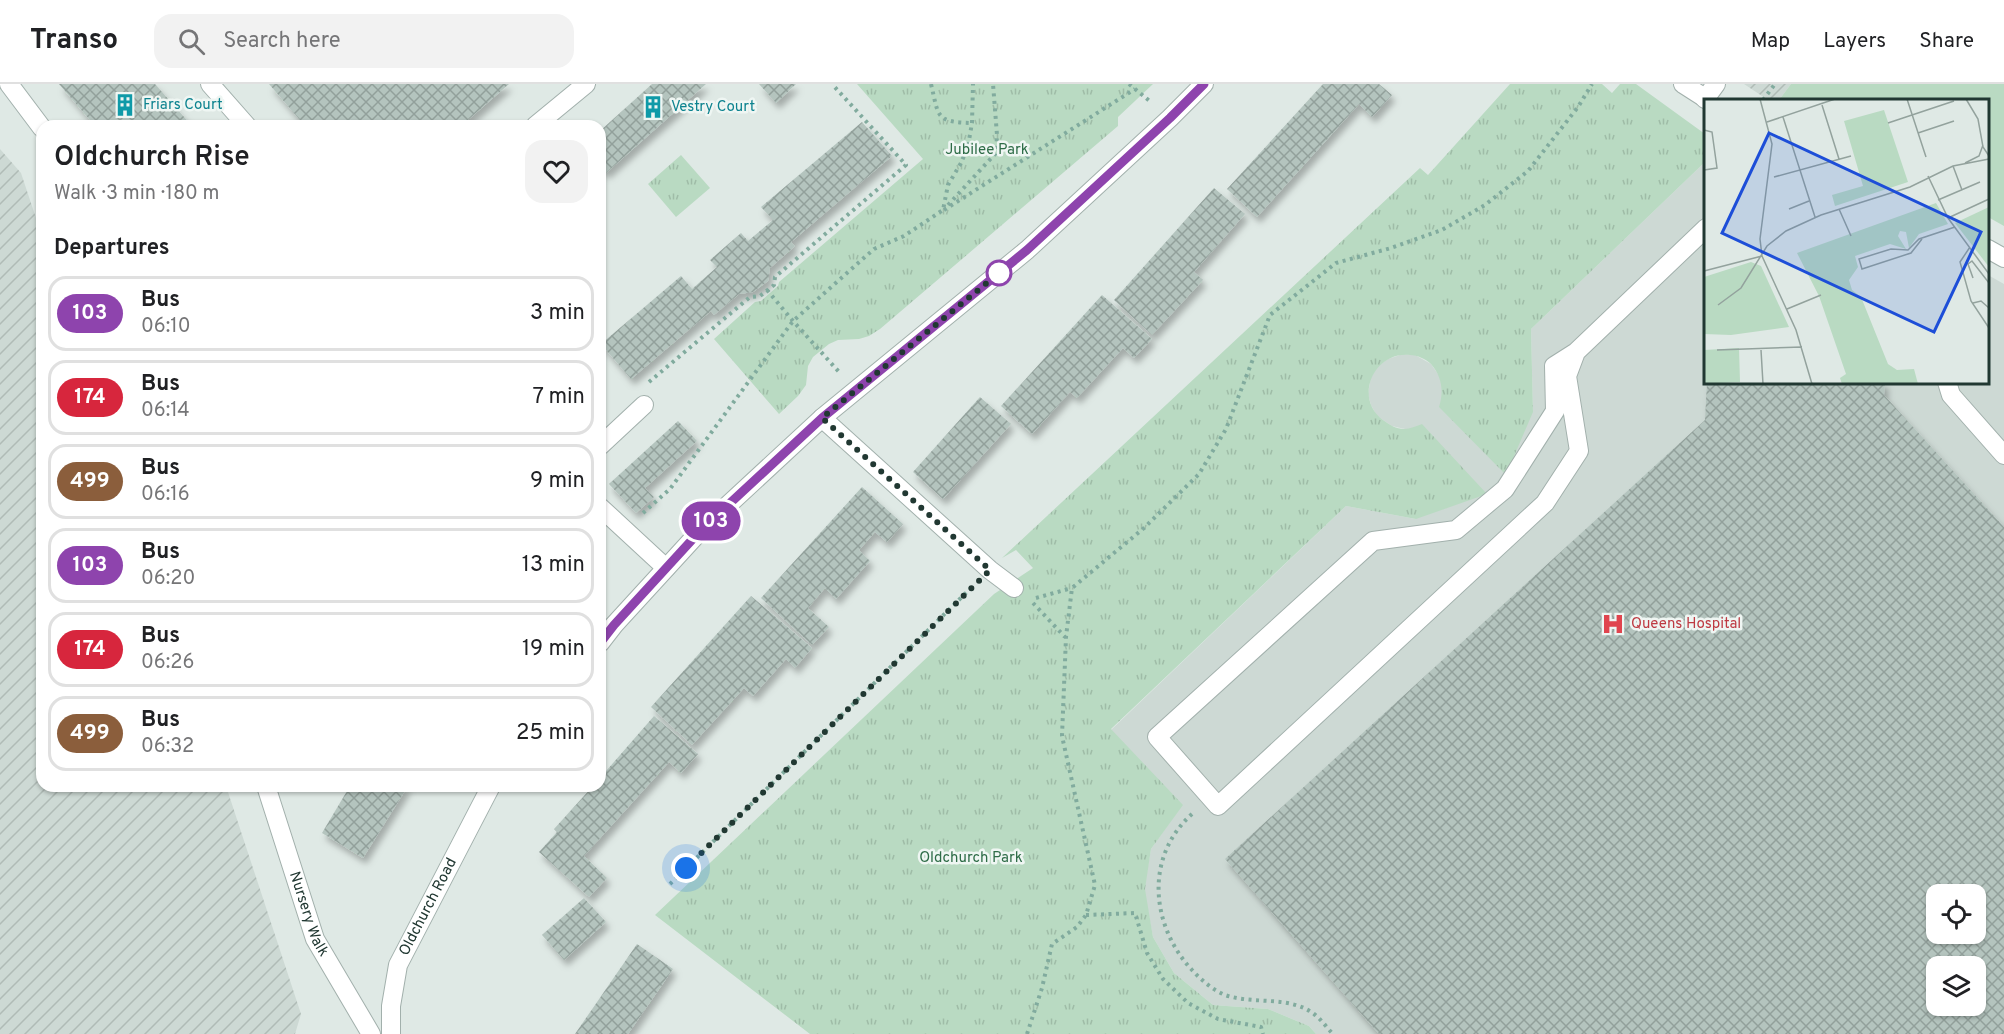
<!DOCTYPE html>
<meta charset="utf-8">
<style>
:root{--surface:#fff;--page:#f2f2f2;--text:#202124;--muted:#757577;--line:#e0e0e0}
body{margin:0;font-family:Overpass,sans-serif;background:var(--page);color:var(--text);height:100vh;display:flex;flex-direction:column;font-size:22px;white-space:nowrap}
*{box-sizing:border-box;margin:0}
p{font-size:20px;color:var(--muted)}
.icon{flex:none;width:33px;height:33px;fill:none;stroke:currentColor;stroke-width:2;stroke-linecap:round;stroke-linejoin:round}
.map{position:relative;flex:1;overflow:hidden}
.sheet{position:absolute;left:36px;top:36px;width:570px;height:672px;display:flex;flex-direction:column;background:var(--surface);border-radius:18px;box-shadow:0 2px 4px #0004}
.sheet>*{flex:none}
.badge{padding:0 12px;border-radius:20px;font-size:21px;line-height:39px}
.tools{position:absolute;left:1926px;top:800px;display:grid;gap:12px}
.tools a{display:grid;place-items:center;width:60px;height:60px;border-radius:12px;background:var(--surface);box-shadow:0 2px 4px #0004;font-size:30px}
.you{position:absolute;width:30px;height:30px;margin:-15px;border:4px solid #fff;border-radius:50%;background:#1a73e8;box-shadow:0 0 0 9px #1a73e833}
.map>.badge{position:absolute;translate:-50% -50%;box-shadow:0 0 0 3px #fff}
h2{padding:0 18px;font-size:22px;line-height:54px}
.round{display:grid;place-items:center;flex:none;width:63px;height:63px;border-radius:18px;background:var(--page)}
.head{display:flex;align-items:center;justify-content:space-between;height:102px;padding:0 18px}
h1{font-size:28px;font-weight:600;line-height:45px}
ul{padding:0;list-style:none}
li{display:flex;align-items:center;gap:18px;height:75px;margin:0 12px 9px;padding:0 6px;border:3px solid var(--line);border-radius:18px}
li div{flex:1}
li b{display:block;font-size:22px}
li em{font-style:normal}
li .badge{min-width:66px;font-weight:700;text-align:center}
header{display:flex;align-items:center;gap:36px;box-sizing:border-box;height:84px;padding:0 30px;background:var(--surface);border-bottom:2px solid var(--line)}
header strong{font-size:28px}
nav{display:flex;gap:33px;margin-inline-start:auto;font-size:21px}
.search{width:420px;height:54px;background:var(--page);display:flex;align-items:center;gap:15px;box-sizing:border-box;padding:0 21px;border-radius:18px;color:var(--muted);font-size:22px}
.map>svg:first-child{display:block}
</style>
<header>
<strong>Transo</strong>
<div class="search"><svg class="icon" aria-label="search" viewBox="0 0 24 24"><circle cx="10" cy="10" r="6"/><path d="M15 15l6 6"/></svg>Search here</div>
<nav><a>Map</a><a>Layers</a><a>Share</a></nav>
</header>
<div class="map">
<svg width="2004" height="950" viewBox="0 0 2004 950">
<defs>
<pattern id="industrial-furrows" width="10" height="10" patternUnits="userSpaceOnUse" patternTransform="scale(1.5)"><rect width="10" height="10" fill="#cdd9d4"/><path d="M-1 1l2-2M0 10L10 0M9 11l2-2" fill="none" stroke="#b0bbb6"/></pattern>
<pattern id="park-tufts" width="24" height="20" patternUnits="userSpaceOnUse" patternTransform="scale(1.5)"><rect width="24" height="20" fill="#b9dac2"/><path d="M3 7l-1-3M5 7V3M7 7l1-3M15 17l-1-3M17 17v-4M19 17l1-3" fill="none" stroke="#9fbca7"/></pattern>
<pattern id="building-cross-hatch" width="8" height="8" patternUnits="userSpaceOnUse" patternTransform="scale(1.5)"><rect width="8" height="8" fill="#b4c4be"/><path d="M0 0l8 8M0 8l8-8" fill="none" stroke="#92a09b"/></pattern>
<filter id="shadow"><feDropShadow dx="3.5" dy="6" stdDeviation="3" flood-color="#0004"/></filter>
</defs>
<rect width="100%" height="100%" fill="#dfe9e5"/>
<!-- built -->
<path fill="#cdd9d4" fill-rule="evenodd" d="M1705,78l1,220h282v-107l16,9v750h-688l-7,-8 -41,-17 -55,-4 -39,-32 -21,-36 -9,-48 7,-40 31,-44 -71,-75 235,-224 70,13 -11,-90 -13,-3 -15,-10 -6,-11 -3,-11 3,-18 7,-10 10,-7 15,-5 12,1 16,9 9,13 3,13 -1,7 91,15 -2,-83zM1936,810h40v39h-40zM1936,882h40v39h-40z"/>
<!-- industrial -->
<g fill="url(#industrial-furrows)">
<path d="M1744,0h47l-12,16h-11z"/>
<path d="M0,65l21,24 21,63v550h184l75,228 -6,20h-295z"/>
</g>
<!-- grass -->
<path fill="#b9dac2" d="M1791,0h213v142l-16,-9v-117h-209z"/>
<!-- park -->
<g fill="url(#park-tufts)">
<path d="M857,0h296l-35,33v9l-238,203 -11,7 -10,3 -21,1 -9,4 -16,13 -5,9 -2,19 -8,11 -19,18 -65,-75 41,-37 6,-1 17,-15 1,-4 144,-123z"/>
<path d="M1510,0h92l10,9 8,-9h16l69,50v28l-174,167 2,83 -27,63 -67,-68c5,-16 3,-30 -8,-43 -5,-5 -14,-9 -21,-9 -36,-4 -57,43 -27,65 7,5 13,9 21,9 6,0 12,-3 18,-5l65,70 -71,25 -70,-13 -235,223 72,76 -32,44 -6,40 8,48 21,36 39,32 55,4 41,17 7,8h-506l-155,-119 339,-321 39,-26 -17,-18 -14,8 418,-390 8,7z"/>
<path d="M681,71l29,33 -34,29 -28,-33z"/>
</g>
<!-- building -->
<g fill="url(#building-cross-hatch)" fill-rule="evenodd" filter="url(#shadow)">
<path d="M59,0h96l37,42h-97z"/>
<path d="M269,0h240l-48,42h-156z"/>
<path d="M652,0h54l-100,89 -6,-6v-36z"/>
<path d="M759,0h37l-20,19z"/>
<path d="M1323,0h56l13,11 -20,22 -13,-13 -102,113 -30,-28z"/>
<path d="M862,38l30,34 -101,86 4,4 -25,22 -2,13 -15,11 -14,2 -25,21 -3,-4 -80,68 -30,-35 80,-68 11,13 25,-22 -7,-7 31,-27 7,8 25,-21 -12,-13z"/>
<path d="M1214,104l31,26 -51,58 9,8 -51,55 -38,-35z"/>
<path d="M1102,211l50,44 -18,19 -11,-10 -46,50 -7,-6 -38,42 -31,-28z"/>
<path d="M1707,298h178l-1,13 120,132v507h-625l-154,-175 480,-439zM1936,810h40v39h-40zM1936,882h40v39h-40z"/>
<path d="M980,313l31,27 -68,75 -30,-27z"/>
<path d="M678,337l19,20 -52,47 9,9 -18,16 -27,-29z"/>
<path d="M862,403l41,37 -16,18 -12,-10 -16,18 11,11 -34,38 -11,-11 -17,20 21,19 -17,18 -51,-47z"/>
<path d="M751,512l61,52 -17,20 -9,-9 -33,37 -9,-8 -52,57 -41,-38z"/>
<path d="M654,632l44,38 -17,19 -12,-11 -85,94 23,22 -18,19 -50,-45 18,-20 -3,-3 39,-43h7v-8z"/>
<path d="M350,702h58l-45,72 -41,-25z"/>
<path d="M584,814l22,24 -42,38 -22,-25z"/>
<path d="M637,860l36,25 -45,65h-53z"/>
</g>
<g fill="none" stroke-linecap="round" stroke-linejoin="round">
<!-- minor casing -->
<g stroke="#a2b0ac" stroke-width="20">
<g id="minor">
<path d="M9,0l33,44"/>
<path d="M210,0l37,42"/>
<path d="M1683,0l25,16"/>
<path d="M1705,15l11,-15"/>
<path d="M535,42l51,-42"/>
<path d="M1988,165l16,9"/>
<path d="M1576,268l-9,24 12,75 -34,52 -327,303 -61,-69 216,-196 83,-11 49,-41 50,-78 -1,-45 22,-14 130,-124"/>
<path d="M1947,298l4,13 53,60"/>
<path d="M822,334l168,152 24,18"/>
<path d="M600,362l44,-41"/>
<path d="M600,423l66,61"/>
<path d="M600,559l14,-18 87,-95 121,-112 205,-168 143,-132 34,-34"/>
<path id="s1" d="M266,702l49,153 56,95"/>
<path id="s2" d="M391,950v-28l7,-41 93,-179"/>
</g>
</g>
<!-- path -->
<g stroke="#81ab9e" stroke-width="4" stroke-dasharray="3 4.5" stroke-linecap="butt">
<path d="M931,0c8,33 4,38 41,39"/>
<path d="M1129,0l23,19"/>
<path d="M1763,16l12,-16"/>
<path d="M948,121l48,-52 1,-18 -4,-51"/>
<path d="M944,126l191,-121"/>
<path d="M767,206l26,31 47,52"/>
<path d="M649,298l101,-85 10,-1 14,-11 1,-8 131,-112 -74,-81"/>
<path d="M643,429l27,-24 123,-168 81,-72 30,-13 39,-26 5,-25 13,-22 7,-17 4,-23 1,-39"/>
<path d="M1036,514l36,-10"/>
<path d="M1033,519l32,34"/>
<path d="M1192,730c-48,43 -41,112 0,156 9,10 21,20 33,25 29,10 64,0 89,19 7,5 13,14 19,20"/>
<path d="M670,800l302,-297"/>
<path d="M1086,831l49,-2 12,40 16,26 25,24 30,16 43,8 2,7"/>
<path d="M1027,950l15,-46 10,-44 25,-17 9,-12 9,-30 -33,-149 4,-99 6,-49 72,-60 55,-54 27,-45 44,-114 66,-52 55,-15 51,-18 43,-25 43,-34 50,-64 14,-23"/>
</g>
<!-- minor -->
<use href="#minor" stroke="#fff" stroke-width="18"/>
</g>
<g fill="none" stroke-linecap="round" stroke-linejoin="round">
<!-- line casing -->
<g stroke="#fff" stroke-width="14">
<path id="line" d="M600,559l14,-18 87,-95 121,-112 205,-168 143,-132 34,-34"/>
</g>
<!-- line -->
<use href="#line" stroke="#8e44ad" stroke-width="9"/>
<!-- walk -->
<path stroke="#213832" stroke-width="6" stroke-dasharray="0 10.8" d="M686,784l304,-298 -168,-152 177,-145"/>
</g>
<!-- icons -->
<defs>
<g id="building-bare" transform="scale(1.8)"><path d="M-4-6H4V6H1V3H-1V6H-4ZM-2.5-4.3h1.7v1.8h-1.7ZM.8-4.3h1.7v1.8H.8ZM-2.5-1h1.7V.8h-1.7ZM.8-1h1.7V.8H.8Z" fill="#0f9aa8" stroke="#eff6f3" stroke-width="2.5" paint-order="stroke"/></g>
<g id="hospital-bare" transform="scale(1.8)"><path d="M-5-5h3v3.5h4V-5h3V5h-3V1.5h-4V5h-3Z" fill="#e0444e" stroke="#eff6f3" stroke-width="2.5" paint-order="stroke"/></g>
</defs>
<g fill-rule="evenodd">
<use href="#building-bare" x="125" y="21"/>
<use href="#building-bare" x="653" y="23"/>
<use href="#hospital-bare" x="1613" y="540"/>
</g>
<!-- markers -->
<circle fill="#fff" stroke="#8e44ad" stroke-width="3" cx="999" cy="189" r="12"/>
<g text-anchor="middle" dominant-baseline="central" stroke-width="5" stroke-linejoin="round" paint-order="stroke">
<!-- culture labels -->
<g font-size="15" fill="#0d838f" stroke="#eff6f3" text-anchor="start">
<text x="143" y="21">Friars Court</text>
<text x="671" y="23">Vestry Court</text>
</g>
<!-- park labels -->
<g font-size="15" fill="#2e6c47" stroke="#eff6f3">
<text x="987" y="66">Jubilee Park</text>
<text x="971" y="774">Oldchurch Park</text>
</g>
<!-- health labels -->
<g font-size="15" fill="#be3a42" stroke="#eff6f3" text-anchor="start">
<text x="1631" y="540">Queens Hospital</text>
</g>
<!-- street labels -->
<g font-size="15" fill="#213832" stroke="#eff6f3">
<text stroke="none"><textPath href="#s2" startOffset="135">Oldchurch Road</textPath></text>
<text stroke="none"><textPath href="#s1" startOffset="135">Nursery Walk</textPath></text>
</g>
</g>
<!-- overview -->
<g transform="translate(1704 15)">
<rect width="285" height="285" fill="#dfe9e5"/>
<path d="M285,108v60l-34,-44z" fill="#b9dac2"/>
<path d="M47,163l10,4 28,61 -58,8 -27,-1v-57z" fill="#b9dac2"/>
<path d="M180,11l24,72 -73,24 -3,-11 31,-9 -19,-65zM232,104l12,21 -29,10 -10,14 -3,-16 -6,-1 -2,5 8,13 -16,-5 -35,12 3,11 -9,13 3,10 9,7 27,67 9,6 17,-1 4,15h-76l-2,-6 6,-4 -27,-78 -22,-43zM35,249l1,34 -36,2v-34z" fill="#b9dac2"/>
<path fill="none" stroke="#93a29d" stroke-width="1.5" d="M56,0l12,45 -12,95 2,17 34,74 16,54M203,0l19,58M262,0l12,20 5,28 6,9M118,6l17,54M79,18l32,100M63,23l68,-23M184,24l66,-22M0,31l8,2 5,36 -13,2M214,34l36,-12M261,64l14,-7 4,-11M249,67l9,24M224,77l20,42 41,56M70,78l77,-21M234,101l42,-18M85,110l20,-8M135,110l12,27M244,119l41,-19M218,140l-11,14 -49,16 -3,-10 32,-10 17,1 11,-11 36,-12M266,148l-10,15 11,39 18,27M0,172l58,-15M269,179l-5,-14 4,-3 17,22M269,204l8,-2 8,7M14,206l23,-17 26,-42 19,-15 35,-16 89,-28 43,-21 36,-7M83,210l34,-14M13,251l85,-3M57,251l2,34"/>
<path fill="#1d4ed8" fill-opacity="0.15" stroke="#1d4ed8" stroke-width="3" d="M65,34l212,99 -47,100 -212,-99z"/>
<rect width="285" height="285" fill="none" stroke="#213832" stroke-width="3"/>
</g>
</svg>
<div class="tools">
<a><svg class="icon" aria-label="locate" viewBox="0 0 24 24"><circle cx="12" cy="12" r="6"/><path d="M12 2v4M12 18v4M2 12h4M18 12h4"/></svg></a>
<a><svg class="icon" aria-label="layers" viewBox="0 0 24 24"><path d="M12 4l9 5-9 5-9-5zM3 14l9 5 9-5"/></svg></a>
</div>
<div class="you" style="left:686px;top:784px"></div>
<b class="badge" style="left:711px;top:437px;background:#8e44ad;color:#fff">103</b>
<section class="sheet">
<div class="head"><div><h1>Oldchurch Rise</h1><p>Walk · 3 min · 180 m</p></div><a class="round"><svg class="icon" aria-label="heart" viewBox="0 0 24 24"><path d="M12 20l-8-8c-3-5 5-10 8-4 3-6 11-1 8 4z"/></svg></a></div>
<h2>Departures</h2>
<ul>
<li><span class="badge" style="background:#8e44ad;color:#fff">103</span><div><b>Bus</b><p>06:10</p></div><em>3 min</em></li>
<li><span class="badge" style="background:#d7263d;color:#fff">174</span><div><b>Bus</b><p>06:14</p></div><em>7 min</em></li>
<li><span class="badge" style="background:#8b5e3c;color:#fff">499</span><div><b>Bus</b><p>06:16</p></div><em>9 min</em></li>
<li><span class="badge" style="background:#8e44ad;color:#fff">103</span><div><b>Bus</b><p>06:20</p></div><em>13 min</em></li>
<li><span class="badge" style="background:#d7263d;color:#fff">174</span><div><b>Bus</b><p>06:26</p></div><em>19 min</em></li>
<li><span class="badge" style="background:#8b5e3c;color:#fff">499</span><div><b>Bus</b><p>06:32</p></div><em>25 min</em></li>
</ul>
</section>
</div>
